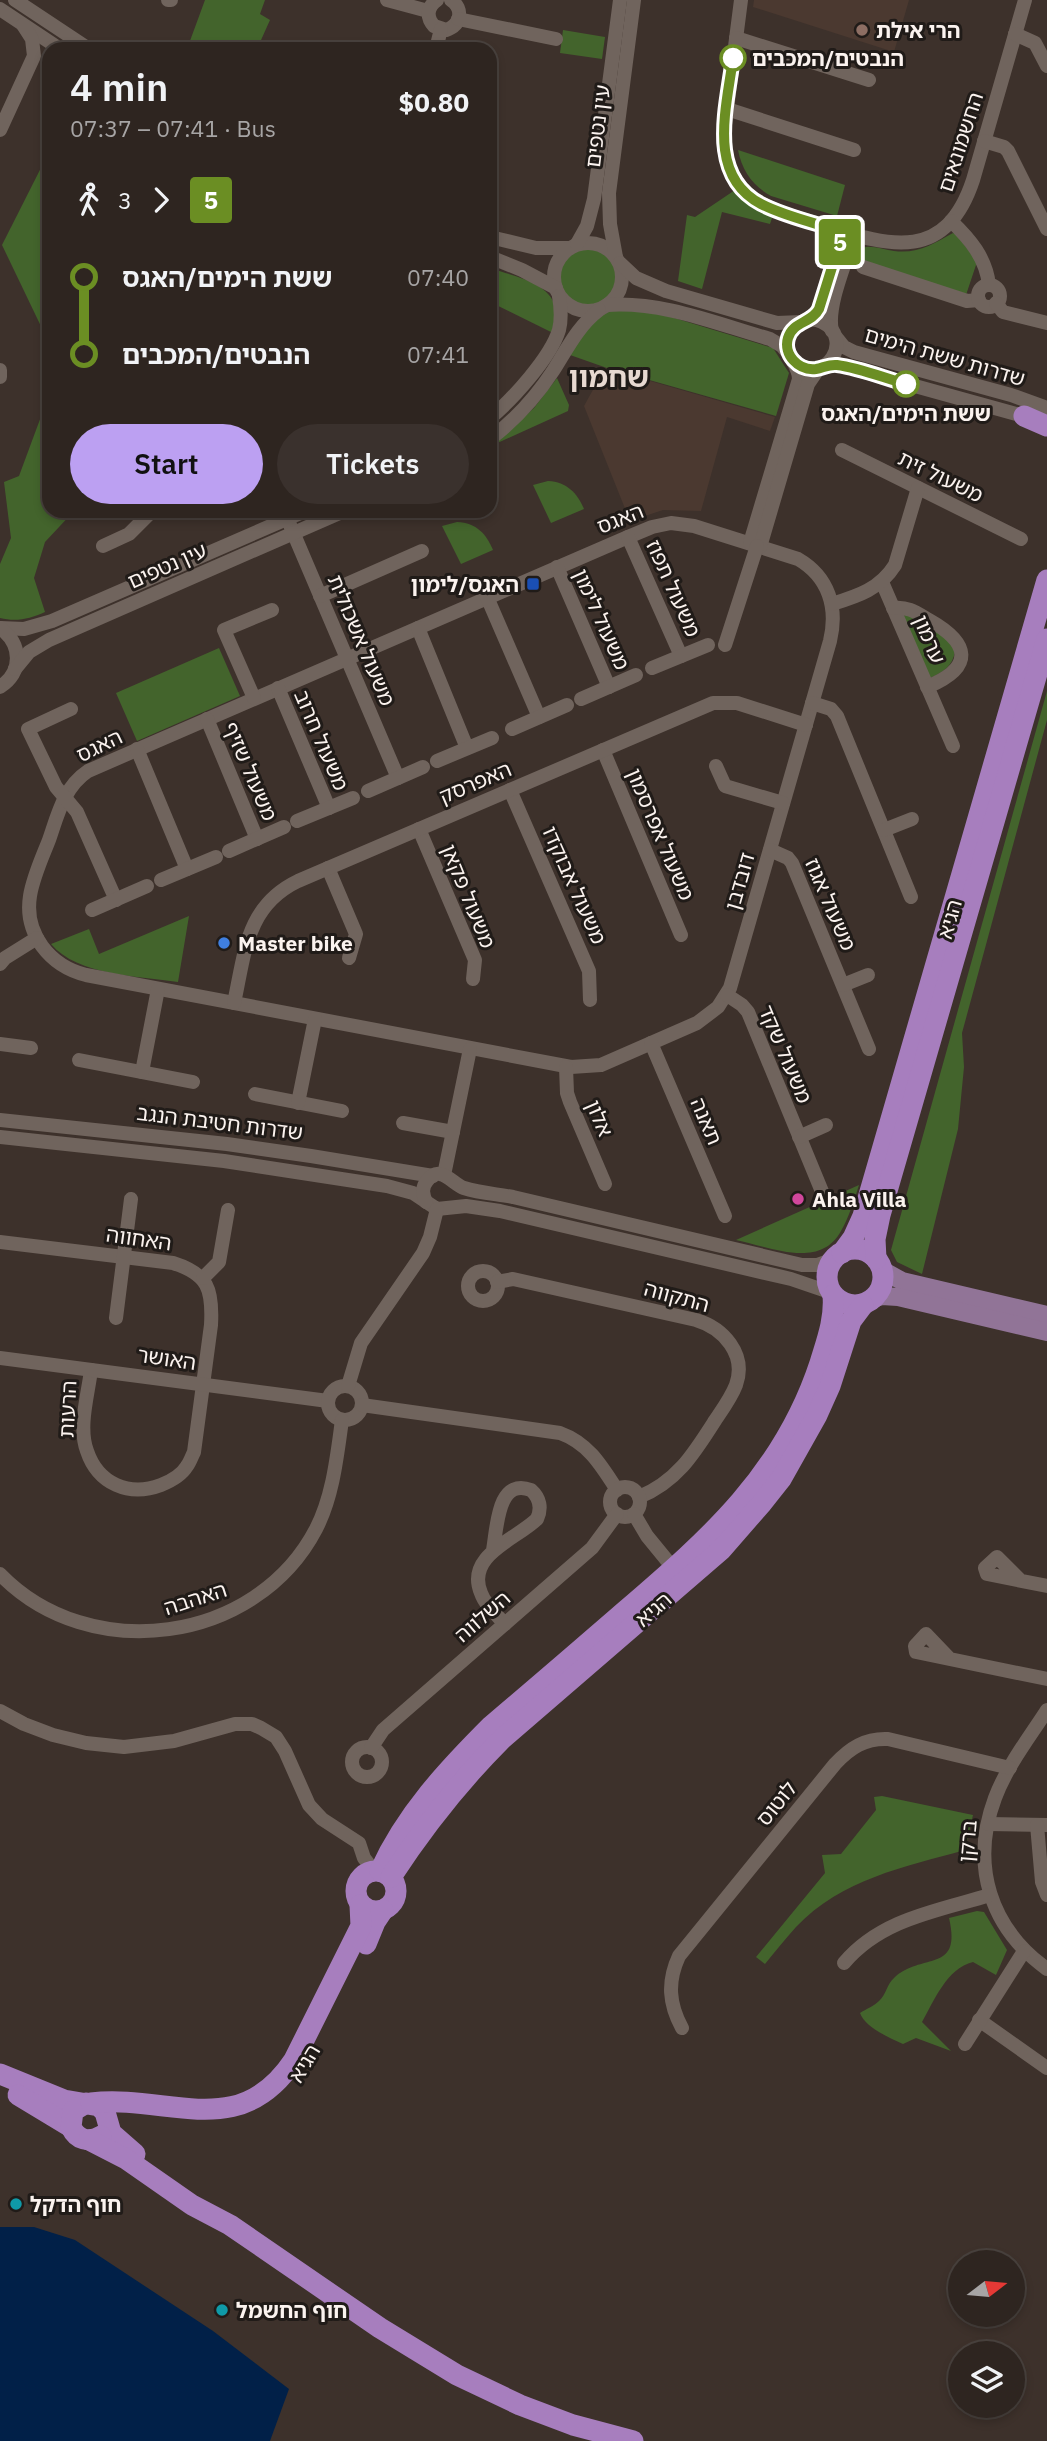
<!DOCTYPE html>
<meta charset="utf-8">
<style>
:root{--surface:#2e2520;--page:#3a312d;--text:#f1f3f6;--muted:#a7a5a5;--line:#49423e;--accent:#bca0f2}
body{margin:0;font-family:"IBM Plex Sans","Noto Sans Hebrew",sans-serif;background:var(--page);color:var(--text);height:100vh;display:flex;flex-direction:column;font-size:26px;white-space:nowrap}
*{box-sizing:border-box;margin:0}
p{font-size:23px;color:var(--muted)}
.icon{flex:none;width:38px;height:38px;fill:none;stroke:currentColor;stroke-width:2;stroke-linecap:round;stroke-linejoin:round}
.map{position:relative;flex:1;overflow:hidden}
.sheet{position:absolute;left:42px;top:42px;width:455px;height:476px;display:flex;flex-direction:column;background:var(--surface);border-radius:21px;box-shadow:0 4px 10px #0003,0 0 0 2px var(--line)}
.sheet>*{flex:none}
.badge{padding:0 14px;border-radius:5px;font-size:24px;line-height:46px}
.needle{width:46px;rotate:74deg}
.tools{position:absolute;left:948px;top:2250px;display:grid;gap:14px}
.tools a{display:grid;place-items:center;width:77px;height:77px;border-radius:50%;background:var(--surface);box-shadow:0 4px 10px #0003,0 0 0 2px var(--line);font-size:35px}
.map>.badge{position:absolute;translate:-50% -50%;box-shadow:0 0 0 4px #fff}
.legs{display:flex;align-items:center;gap:10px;height:77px;padding:0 28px;font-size:23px}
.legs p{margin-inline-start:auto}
.summary{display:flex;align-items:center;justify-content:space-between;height:119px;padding:0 28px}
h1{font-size:38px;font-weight:600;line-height:52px}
.button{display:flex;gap:14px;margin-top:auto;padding:14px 28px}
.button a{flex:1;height:80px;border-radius:42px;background:var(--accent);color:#111;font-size:28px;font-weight:600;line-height:80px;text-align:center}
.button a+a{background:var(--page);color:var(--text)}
ul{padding:0 28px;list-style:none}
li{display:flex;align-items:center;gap:24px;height:77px;font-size:26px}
li i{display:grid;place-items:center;width:10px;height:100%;margin:0 9px;background:currentColor}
li i::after{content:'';width:18px;height:18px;margin:-9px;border:5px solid;border-radius:50%;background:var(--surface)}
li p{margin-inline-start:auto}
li:first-child i{background:linear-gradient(#0000 50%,currentColor 0)}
li:last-child i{background:linear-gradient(currentColor 50%,#0000 0)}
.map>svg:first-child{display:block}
</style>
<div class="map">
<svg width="1047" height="2441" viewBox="0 0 1047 2441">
<rect width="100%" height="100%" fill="#3d312b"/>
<!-- built -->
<g fill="#4b3930">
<path d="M754,0h155l-15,52 -141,-45z"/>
<path d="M605,368l170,49 -5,14 -43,-14 -26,94 -38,-1 -33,11 -46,-115z"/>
</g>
<!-- green -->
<g fill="#43642c">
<path d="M205,0h60l-5,14 10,6 -13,29h-70z"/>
<path d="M563,30l42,7 -3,22 -42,-6z"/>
<path d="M738,150l107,35 -8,31 -66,-20c-18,-10 -29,-25 -33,-46z"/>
<path d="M49,152v191l-47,-98z"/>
<path d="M735,190l16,17 21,11 -2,6 -48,-12 -20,77 -24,-8 9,-66 8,2z"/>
<path d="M953,233l4,2 20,27 -11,33 -111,-36c2,-5 4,-11 11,-12 8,-1 20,3 28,4 24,3 39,-7 59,-18z"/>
<circle cx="588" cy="277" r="28"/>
<path d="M490,268c22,8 63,14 66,43 0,7 -2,15 -3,22l-63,-31z"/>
<path d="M615,309l33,1 125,38 16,25 -13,43 -169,-48 -37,-13c8,-19 25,-39 45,-46z"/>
<path d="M557,378l12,27 -1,6 -75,34 41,-37z"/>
<path d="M49,395v116h25l-29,31 -11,36 11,34c-15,7 -29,10 -45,6v-54l11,-26 -7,-56 15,-6z"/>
<path d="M548,481c19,1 29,12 36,28l-33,14 -18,-38z"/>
<path d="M457,522c20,1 29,12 36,28l-32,14 -19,-38z"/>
<path d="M906,614l39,21 10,16c-2,15 -12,21 -25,27l-28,-63z"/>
<path d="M219,648l21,48 -103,45 -21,-48z"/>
<path d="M1047,691v29l-85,313 2,34 -6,62 -36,145 -25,-12 -6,-12z"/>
<path d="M189,916l-11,66c-39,-6 -100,-6 -127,-38l38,-15 10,25z"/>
<path d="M859,1185c-5,16 -10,32 -18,46 -21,39 -71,16 -105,9z"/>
<path d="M882,1796l91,19 -8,35c-61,17 -123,29 -169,77 -11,12 -21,25 -31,37l-9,-7 69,-84 -3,-18 19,-1 35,-44 -2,-13z"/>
<path d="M977,1911l7,1 23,38 -11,25 -23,-13c-26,6 -39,39 -51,60l29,29 -35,-13 -13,6c-14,-6 -38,-17 -43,-31 6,-4 14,-7 19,-12 7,-6 8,-17 15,-23 28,-26 68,-4 55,-60z"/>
</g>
<!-- water -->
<path fill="#012048" d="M0,2227h34l41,13 138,91 76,58 -19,52h-270z"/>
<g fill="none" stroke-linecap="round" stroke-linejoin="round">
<!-- minor -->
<g stroke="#70645d" stroke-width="14">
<path d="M15,0l74,49"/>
<path d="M168,0h3"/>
<path d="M387,0l41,11"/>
<path d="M437,0c-10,7 -11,17 -3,26l12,4c15,-5 18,-21 5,-30"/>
<path d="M741,0l-18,140c6,63 51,70 102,86 66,21 121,36 148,-46l52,-180"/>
<path d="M0,9l60,40"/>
<path d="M458,19l98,20"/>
<path d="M1015,34l20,9 12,23"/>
<path d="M736,38l133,42"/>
<path d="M436,49l5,-20"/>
<path d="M727,109l127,41"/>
<path d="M0,130l34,-74 -2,-17 -9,-14"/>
<path d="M984,141l20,6 4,4 39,78"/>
<path d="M951,221c19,18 35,37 38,64"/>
<path d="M490,237l46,11h32"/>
<circle cx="588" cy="277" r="34"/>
<path d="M577,244l10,-18 7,-27 26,-199"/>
<path d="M490,257l32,13 34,18"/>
<path d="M616,257l-6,-33 -1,-31 25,-193"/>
<path d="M620,263l16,15 30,13 111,32 24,-1"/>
<path d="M863,267l104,34 12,-1"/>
<circle cx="989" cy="296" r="11"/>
<path d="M996,303l7,9 44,11"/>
<path d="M607,305c56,-4 110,19 163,34l12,7 8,9"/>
<path d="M809,320c17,-11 27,-67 34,-88"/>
<path d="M832,331c-6,-25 15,-71 22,-95"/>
<path d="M836,337l8,10 10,5 157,43 36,13"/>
<path d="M822,367l17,-2 192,53"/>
<path d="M0,370v7"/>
<path d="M490,418c22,-18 61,-61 69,-88 3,-12 2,-22 0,-34"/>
<path d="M490,439c25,-19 46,-42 63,-68 14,-22 25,-45 46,-61"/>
<path d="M842,450l179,89"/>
<path d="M671,523l23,3 104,33c31,18 40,49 32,82l-100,347 -12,19 -21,16 -96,42 -30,2 -485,-92c-36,-9 -62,-41 -56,-79 3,-19 12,-38 19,-56 9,-26 15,-53 39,-69l540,-234 24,-10z"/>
<path d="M290,525l108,253"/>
<path d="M628,537l53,119"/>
<path d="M750,543l49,-164c0,-13 -12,-22 -12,-35 1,-9 6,-18 14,-22 7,-3 15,-3 21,0 33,16 4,66 -28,39"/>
<path d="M103,546l26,-12 23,-23"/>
<path d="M760,547l48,-163 11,-16"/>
<path d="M557,567l52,120"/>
<path d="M882,582l71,164"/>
<path d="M320,596l102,-45"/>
<path d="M487,597l52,120"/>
<path d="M832,604c26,-8 48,-15 63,-39l23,-77"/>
<path d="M893,608c15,-2 24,5 36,12 41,23 46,47 -2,67"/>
<path d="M0,628l24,1 28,-8 253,-110"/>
<path d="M0,628c22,16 23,44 0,59"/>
<path d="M418,628l49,120"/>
<path d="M725,645l32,-99"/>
<path d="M652,668l56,-23"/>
<path d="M15,669l14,-17 20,-12 295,-129"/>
<path d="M278,688l51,120"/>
<path d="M254,698l-30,-68 48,-20"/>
<path d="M581,699l55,-24"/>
<path d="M812,703l19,6 6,7 74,181"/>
<path d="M71,709l-43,20 28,58 21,25 39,88"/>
<path d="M207,719l50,120"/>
<path d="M512,729l55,-24"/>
<path d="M137,749l50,120"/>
<path d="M603,750l78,185"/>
<path d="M437,761l55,-23"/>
<path d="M716,766l9,20 58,17"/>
<path d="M510,790l79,181 1,29"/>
<path d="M368,791l55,-24"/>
<path d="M297,821l56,-23"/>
<path d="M419,829l56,131 -2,19"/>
<path d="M884,830l28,-11"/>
<path d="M770,850l18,8 4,5 77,186"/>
<path d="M229,851l55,-24"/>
<path d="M328,868l28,66 -7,24"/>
<path d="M161,880l55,-23"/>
<path d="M92,910l55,-24"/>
<path d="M0,964l5,-6 32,-20"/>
<path d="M843,985l25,-10"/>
<path d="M727,995l15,10 6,7 75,182"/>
<path d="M234,1003c11,-50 12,-97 64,-122l415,-178h24l69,22"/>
<path d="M651,1043l74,173"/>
<path d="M0,1044l31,4"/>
<path d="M79,1060l114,22"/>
<path d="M566,1067l1,26 3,9 35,82"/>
<path d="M142,1072l16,-83"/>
<path d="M255,1094l87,17"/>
<path d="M298,1103l17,-84"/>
<path d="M0,1120l227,24 84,12 122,20"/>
<path d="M403,1123l50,9"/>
<path d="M0,1137l224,24 163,25 26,7 24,16 29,-3 34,5 291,68 41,14"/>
<path d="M799,1137l27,-12"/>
<path d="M444,1175l26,-126"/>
<path d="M426,1202c-3,-7 -5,-14 1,-21 13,-18 25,3 37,7 15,5 33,6 49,9l289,68h15l17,-6"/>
<path d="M0,1242l173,21c35,11 40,26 38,62l-17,127c-2,4 -4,10 -7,14 -6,10 -16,15 -26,19 -32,12 -63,-1 -74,-34 -9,-24 1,-56 4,-81"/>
<circle cx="483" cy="1286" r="15"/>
<path d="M203,1278l16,-16 9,-52"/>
<path d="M497,1282l16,-3 183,41c27,8 51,34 40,65 -5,13 -14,25 -22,37 -21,33 -38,60 -75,75"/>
<path d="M116,1318l15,-119"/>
<path d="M0,1358l328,43"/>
<circle cx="345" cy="1403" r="17"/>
<path d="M348,1386l13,-43 62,-90 7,-16 7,-28"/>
<path d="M362,1405l198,28c28,10 41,32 57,57"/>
<circle cx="625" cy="1502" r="15"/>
<path d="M634,1514l13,22 27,33"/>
<path d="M493,1550c4,-21 4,-73 38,-60 9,8 11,18 6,29 -20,20 -72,36 -56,74 4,12 16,22 24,31"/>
<path d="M0,1574c89,92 256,70 316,-45 17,-33 21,-73 26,-109"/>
<path d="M1019,1579l-22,-22 -12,11 2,6 60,12"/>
<path d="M948,1657l-22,-23 -11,12 1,6 131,27"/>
<path d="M1047,1710c-18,28 -40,56 -52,88 -25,67 -5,130 52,171"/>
<path d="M0,1711l24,13 29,11 33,8 38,4 50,-6 61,-17h17l9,4 15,9 9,14 24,54 13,14 37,24 5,15 10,13"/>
<circle cx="367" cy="1762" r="15"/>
<path d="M371,1748l12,-18 209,-182 25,-34"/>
<path d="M988,1824l59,1"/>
<path d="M1037,1825l5,57 5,13"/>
<path d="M844,1963c37,-44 93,-52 146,-68"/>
<path d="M979,2020l68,48"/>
<path d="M682,2028c-13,-24 -15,-46 -3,-72l156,-192c15,-16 30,-26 53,-25l122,29"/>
<path d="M965,2044l59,-93"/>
</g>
<!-- major -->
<g stroke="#917497" stroke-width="18">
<path d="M882,1270l20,11 145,34"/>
<path d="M873,1299l9,-3 16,1 149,35"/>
</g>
<!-- highway -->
<g stroke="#a77ebe" stroke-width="21">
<path d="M1024,416l23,10"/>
<circle cx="855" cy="1277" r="28"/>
<path d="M842,1253l11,-15 10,-22 184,-636"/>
<path d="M876,1259l-1,-20 5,-24 167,-576"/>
<circle cx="376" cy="1891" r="20"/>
<path d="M380,1871c26,-57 67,-101 111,-145 45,-38 89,-76 134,-115 85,-73 159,-138 195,-248 7,-23 15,-44 13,-68"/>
<path d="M391,1877c34,-52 67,-94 111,-138l219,-189 41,-47 19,-24 36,-64 13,-29 21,-65 12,-16"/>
<path d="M366,1944l9,-22 8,-12"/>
<path d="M0,2074l64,26 35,6 6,6 6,21 24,21"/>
<path d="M18,2095l53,32"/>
<path d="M86,2103l-13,8 -2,16c6,13 18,16 30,9"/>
<path d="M91,2103c78,-9 148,40 203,-43l67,-134 -1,-21"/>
<path d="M89,2140l37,19 66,46 38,20 150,103 77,47 63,30 53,20 60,16"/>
</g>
</g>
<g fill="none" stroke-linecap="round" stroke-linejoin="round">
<!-- line-1 casing -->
<g stroke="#fff" stroke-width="16">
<path id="line-1" d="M733,58c-6,49 -27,117 28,146 25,13 55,19 82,28l-24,77c-7,14 -26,12 -31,29 -5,16 10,33 28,31 7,-1 13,-5 21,-4 23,3 47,13 69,19"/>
</g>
<!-- line-1 -->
<use href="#line-1" stroke="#6b8e23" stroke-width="10"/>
</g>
<!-- markers -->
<circle fill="#8d6e63" stroke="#201b18" stroke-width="2.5" cx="862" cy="30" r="7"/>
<g fill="#fff" stroke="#6b8e23" stroke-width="3.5">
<circle cx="733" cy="58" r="12"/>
<circle cx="906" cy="384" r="12"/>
</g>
<rect fill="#1a4fb4" stroke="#201b18" stroke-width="2.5" x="526" y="577" width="14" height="14" rx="3.5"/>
<circle fill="#3f7fe0" stroke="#201b18" stroke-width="2.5" cx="224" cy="943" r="7"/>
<circle fill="#d1479c" stroke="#201b18" stroke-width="2.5" cx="798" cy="1199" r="7"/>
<g fill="#0f9aa8" stroke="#201b18" stroke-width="2.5">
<circle cx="16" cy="2204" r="7"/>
<circle cx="222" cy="2310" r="7"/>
</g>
<g text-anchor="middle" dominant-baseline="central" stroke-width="6" stroke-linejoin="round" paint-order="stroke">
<!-- poi labels -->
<g font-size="21" font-weight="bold" fill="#fbf3ef" stroke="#201b18" text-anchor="start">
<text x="876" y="30">הרי אילת</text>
<text x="519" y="584" text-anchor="end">האגס/לימון</text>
<text x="238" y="943">Master bike</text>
<text x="812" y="1199">Ahla Villa</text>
<text x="30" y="2204">חוף הדקל</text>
<text x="236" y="2310">חוף החשמל</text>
</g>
<!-- stop labels -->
<g font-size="21" font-weight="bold" fill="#fbf3ef" stroke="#201b18" text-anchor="start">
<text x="752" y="58">הנבטים/המכבים</text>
<text x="906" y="413" text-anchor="middle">ששת הימים/האגס</text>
</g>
<!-- street labels -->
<g font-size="21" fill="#fbf3ef" stroke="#201b18">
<text transform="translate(597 126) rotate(-83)">עין נטפים</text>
<text transform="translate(960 142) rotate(-72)">החשמונאים</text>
<text transform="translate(945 356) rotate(16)">שדרות ששת הימים</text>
<text transform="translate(941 476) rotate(26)">משעול זית</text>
<text transform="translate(620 518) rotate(-22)">האגס</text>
<text transform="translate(167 565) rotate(-24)">עין נטפים</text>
<text transform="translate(674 588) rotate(66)">משעול תפוז</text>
<text transform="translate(602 619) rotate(66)">משעול לימון</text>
<text transform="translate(930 639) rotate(67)">ערמון</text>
<text transform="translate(362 640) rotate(67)">משעול אשכולית</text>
<text transform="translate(322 740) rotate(67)">משעול חרוב</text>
<text transform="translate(99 745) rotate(-26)">האגס</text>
<text transform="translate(251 771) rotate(67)">משעול שזיף</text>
<text transform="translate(475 782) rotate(-23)">האפרסק</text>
<text transform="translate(661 834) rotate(67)">משעול אפרסמון</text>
<text transform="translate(739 881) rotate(-74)">דובדבן</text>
<text transform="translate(575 885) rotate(66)">משעול אבוקדו</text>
<text transform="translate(469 896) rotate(68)">משעול פקאן</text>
<text transform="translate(831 904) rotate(67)">משעול אגוז</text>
<text transform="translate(949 919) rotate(-74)">הגיא</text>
<text transform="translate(786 1054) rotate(67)">משעול שקד</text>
<text transform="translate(600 1118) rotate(67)">אלון</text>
<text transform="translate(707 1121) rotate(67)">תאנה</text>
<text transform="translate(220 1122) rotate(7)">שדרות חטיבת הנגב</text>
<text transform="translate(139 1238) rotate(8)">האחווה</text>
<text transform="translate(677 1296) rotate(15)">התקווה</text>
<text transform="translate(167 1358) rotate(8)">האושר</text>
<text transform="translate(67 1409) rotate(-87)">הרעות</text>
<text transform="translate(195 1598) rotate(-18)">האהבה</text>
<text transform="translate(653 1609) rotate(-41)">הגיא</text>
<text transform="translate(482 1616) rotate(-41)">השלווה</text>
<text transform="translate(776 1803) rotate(-51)">לוטוס</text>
<text transform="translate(967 1841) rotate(-85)">ברקן</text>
<text transform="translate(304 2063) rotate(-59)">הגיא</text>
</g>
<!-- district labels -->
<g font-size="28" font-weight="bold" fill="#e7d9d1" stroke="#201b18">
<text x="609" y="376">שחמון</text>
</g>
</g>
</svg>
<div class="tools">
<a><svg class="needle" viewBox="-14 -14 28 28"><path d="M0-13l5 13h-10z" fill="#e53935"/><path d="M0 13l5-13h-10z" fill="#a7a5a5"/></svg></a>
<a><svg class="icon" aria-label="layers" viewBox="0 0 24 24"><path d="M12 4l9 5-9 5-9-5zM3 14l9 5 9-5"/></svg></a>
</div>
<b class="badge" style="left:840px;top:242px;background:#6b8e23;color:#fff">5</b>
<section class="sheet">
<div class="summary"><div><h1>4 min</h1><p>07:37 – 07:41 · Bus</p></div><b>$0.80</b></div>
<div class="legs"><svg class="icon" aria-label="walk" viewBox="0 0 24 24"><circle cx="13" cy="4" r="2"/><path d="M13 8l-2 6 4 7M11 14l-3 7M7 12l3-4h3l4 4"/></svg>3<svg class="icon" aria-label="forward" viewBox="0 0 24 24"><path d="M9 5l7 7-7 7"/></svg><b class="badge" style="background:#6b8e23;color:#fff">5</b></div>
<ul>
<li><i style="color:#6b8e23"></i><b>ששת הימים/האגס</b><p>07:40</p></li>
<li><i style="color:#6b8e23"></i><b>הנבטים/המכבים</b><p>07:41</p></li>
</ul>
<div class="button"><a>Start</a><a>Tickets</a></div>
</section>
</div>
